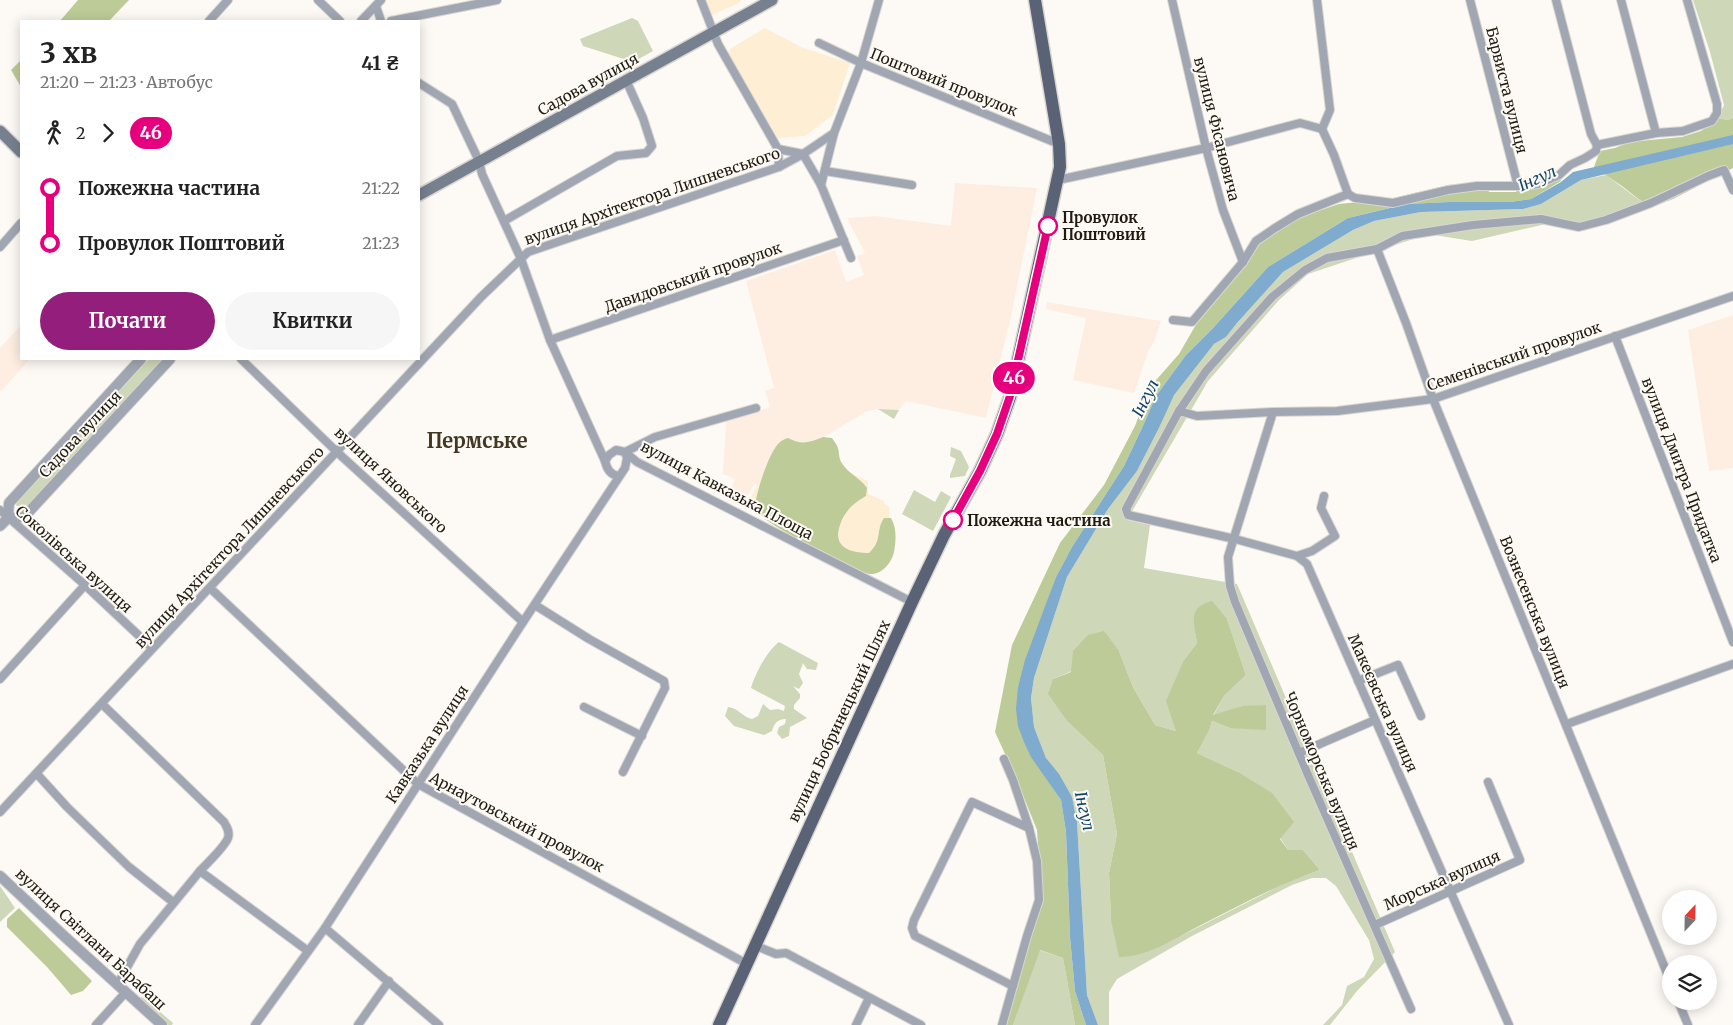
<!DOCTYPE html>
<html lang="uk">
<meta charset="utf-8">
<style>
:root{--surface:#fff;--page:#f6f6f6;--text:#222;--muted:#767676;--accent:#941e7b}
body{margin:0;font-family:Merriweather,serif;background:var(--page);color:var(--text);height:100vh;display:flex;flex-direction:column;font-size:19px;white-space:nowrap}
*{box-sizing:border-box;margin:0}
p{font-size:16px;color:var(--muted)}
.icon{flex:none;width:28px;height:28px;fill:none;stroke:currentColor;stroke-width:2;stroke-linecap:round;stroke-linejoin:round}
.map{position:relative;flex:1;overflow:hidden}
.side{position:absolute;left:20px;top:20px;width:400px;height:340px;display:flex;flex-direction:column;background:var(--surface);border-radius:0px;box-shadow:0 2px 12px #0003}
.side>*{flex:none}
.badge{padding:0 10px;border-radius:16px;font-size:18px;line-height:32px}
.needle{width:32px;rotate:22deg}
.controls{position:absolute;left:1662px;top:890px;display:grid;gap:10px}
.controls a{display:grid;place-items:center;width:55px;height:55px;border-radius:50%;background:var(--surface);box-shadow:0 2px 12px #0003;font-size:25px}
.map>.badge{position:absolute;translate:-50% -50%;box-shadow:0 0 0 2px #fff}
.legs{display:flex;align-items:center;gap:8px;height:55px;padding:0 20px;font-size:16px}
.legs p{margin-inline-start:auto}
.headline{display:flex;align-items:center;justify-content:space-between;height:85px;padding:0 20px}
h1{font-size:28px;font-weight:700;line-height:38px}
.cta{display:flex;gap:10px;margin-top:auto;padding:10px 20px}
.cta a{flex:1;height:58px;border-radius:30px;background:var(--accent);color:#fff;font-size:20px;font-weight:700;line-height:58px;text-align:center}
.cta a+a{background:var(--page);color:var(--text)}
ul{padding:0 20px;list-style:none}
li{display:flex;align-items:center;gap:18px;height:55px;font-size:19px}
li i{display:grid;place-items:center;width:8px;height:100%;margin:0 6px;background:currentColor}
li i::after{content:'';width:12px;height:12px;margin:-6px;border:4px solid;border-radius:50%;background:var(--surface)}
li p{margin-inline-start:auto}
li:first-child i{background:linear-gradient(#0000 50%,currentColor 0)}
li:last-child i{background:linear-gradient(currentColor 50%,#0000 0)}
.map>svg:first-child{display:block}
</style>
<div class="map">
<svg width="1733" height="1025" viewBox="0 0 1733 1025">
<rect width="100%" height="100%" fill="#fdfaf5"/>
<!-- built -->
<g fill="#fdeed4">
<path d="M705,0h36l-2,3 -27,12z"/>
<path d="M765,28l36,19 49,16 -17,52 -28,21 -27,2 -50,-85 2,-4z"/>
<path d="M778,441l90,40v13l16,7v3l5,2 1,35 -14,30 -128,-67z"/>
</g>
<!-- industrial -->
<g fill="#fdeee1">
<path d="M955,183l82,5 -26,128 -25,102 -80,-17 -7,9 -21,-1 -13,3 -57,35 -30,-6 -20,44 -4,-1 -12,23 -16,-8 9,-20 -12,-5 3,-53 44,-14 -5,-16 9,-3 -28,-107 89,-31 11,32 18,-7 -7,-19 8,-3 -18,-35 28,-2 76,10z"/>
<path d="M1047,302l114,19 -7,21 -5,7 -15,44 -61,-13 13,-62 -40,-9z"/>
<path d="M1733,315v153l-24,3 -21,-141z"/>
<path d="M20,326l1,1v32h9l-30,33v-44z"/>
</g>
<!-- green -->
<g fill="#ced7b7" fill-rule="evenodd">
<path d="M1693,0h40v118l-6,2 -9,-2 6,-13 -14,-53z"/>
<path d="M632,18l6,3 15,30 -18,10h-5l-47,-15 -3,-7z"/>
<path d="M1606,175l44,33 -67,23 -37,-7 -74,17 -44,-7 -120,40 -29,26 -71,81 -81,139 23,5 -6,43 93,16 158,368 -38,39 -27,34h-7l19,-20 5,-19 17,-9 10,-18 -5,-19 -33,-54 -10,-8h-14l-20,7 -100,51 -75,43 -8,13v33h-11l-11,-30 -10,-173 -5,-25 -26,-39 -12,-31 -3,-29 3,-20 33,-101 41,-68 29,-38 22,-43 14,-33 41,-51 12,-7 11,-14 46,-51 70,-42 21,-9 47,-9 102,-3 18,-5 40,-24zM1227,619l19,56 -22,21 -11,20 29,-10 -12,22 -18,-7 -3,10 -12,22 41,19 50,78h15l17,20 -29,10 -130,66 -50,-26 -2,-47 8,-39 -14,-79 -35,-33 -15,-43 66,-28 14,36 22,38 21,6 8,-71 13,-17 -3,-20z"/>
<path d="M149,359h14l-137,149 -5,1 -5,-4 1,-4z"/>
<path d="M878,409l21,1 -5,9z"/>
<path d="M951,447l10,4 8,16 -4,9 -15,2v-3l6,-16 -6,-3z"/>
<path d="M914,490l21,12 6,-11 10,6 -18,34 -31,-17z"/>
<path d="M779,642l39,21 -2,7 -9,-1 -4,-6 -4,11 4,9 -4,6 -6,-3 7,8v4l-6,7v4l13,9 -17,9 -1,9 -7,3 -5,-6 2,-6 6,-3 1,-5c-8,0 -12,4 -14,12l-8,4 -30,-9 -9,-10 3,-9c11,1 14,10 24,12l6,-3 5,-12 7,6 8,-1 6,2 1,-5 -34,-18c4,-14 16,-37 28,-46z"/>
<path d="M0,886l15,22 -15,14z"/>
<path d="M1039,950l24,8 12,67h-62z"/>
<path d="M141,997l3,1 29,25 -1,2h-4l-28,-27z"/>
</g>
<!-- forest -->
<g fill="#bdcb98">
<path d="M78,0h51l-20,21h-49z"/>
<path d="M21,60v27l-10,-17z"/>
<path d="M1718,118l9,2 6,-2v50l-60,31 -23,9 -28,-22 -28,-19 6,-16 15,-3 14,-6 53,-5 19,-6z"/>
<path d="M1558,173l3,8 -30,18 -21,3h-61l-42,2 -59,14 -80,49 -54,60 -28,28 -30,41 -14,32 -18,38 -52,81 -16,30 -38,110 33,98 10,15 5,32 4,105 5,54 11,34h-11l-12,-67 -23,-8 -27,75h-12l41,-124 -5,-71 -21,-52 -21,-46 17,-87 48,-102 44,-58 31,-59 15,-39 29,-33 26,-45 55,-68 34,-22 45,-15 50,-5 59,-14 38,-2 3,9h27l7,-9z"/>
<path d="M823,437l9,1c2,3 5,7 6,10 2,8 0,11 6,18 7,9 17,13 23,22l-1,8c-5,3 -10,6 -13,9 -6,5 -11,13 -13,20 -8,22 10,28 29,28 14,-13 6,-21 15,-35h7c6,10 5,23 3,34 -2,10 -12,23 -24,22 -13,-1 -95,-46 -106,-56 -4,-3 -6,-9 -9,-13 2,-14 14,-54 25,-63 2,-2 5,-3 8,-4 14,7 20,5 35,-1z"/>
<path d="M1212,601l15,18 19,56 -22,21 -11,19 29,-9 24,-1v25l-36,-2 -18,-7 -3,10 -12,22 41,19 34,21 22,29 -14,17 8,11h15l17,20c-41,14 -80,35 -119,55 -25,13 -53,32 -82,32l-8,-37 -2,-47 8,-39 -14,-79 -35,-33 -20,-28 5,-15 18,-7 2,-21 15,-16 16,-4 15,20 14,36 22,38 21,6 -10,-30 18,-41 13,-17c-3,-20 -10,-36 15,-42z"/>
<path d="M19,908l73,73 -9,10 -12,4 -23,-27 -41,-41v-8z"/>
</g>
<!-- water -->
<path fill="#7eabce" d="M1733,135v9l-152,36 -40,24 -18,5 -102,3 -47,9 -21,9 -70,42 -46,51 -11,14 -12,7 -40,51 -15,33 -22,43 -29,38 -41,68 -33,101 -3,20 3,29 12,31 13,16 13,23 5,25 10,173 11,30h-12l-11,-34 -5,-54 -4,-105 -5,-32 -30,-43 -7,-15 -6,-16 -2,-17 2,-22 7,-27 31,-83 16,-30 52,-81 18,-38 14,-32 30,-41 28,-28 54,-60 80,-49 59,-14 42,-2h61l21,-3 30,-17 12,-10z"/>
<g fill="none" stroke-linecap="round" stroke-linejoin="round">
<!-- minor casing -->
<g stroke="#dad6d1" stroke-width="10">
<g id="minor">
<path d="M318,0l22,21"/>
<path d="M701,0l17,44 60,105 25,5 18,31 30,73"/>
<path d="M1172,0l34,148 17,62 20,52"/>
<path d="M1317,0l13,110 -8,19 12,26 14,39"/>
<path d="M1470,0l48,186"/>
<path d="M1556,0l35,134 6,11"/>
<path d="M1621,0l35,133"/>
<path d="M376,6l5,15"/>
<path d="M209,21l19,-21"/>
<path d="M361,21l20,-21"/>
<path d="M391,21l106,-21"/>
<path d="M819,43l42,20 198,81"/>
<path d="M419,83l33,21 27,57 3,13 39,85 29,81 55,121c2,8 5,14 14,15"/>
<path d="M1597,145l59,-12 27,-2 29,-10 5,-8v-9l-30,-104"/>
<path d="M778,149l1,18"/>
<path d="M825,171l87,14"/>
<path d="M1058,180l148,-32 94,-25 22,6"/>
<path d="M821,185l13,-52"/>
<path d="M1348,194l7,4 38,5 55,-13 29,-4h41l20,-2 21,-9 11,-10 15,-7 11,-7 1,-6"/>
<path d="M504,221l113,-65 29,-3 6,-7 -9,-28 -17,-38"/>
<path d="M0,247l21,-24"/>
<path d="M1377,249l29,74 27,76 238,584"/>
<path d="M1173,320l19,2 51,-60 13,-21 19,-13 23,-14 50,-20"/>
<path d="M1615,336l118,306"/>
<path d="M550,340l294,-100"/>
<path d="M241,359l96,93 186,170"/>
<path d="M756,408l-101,29 -30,15 12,10 275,140"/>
<path d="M1179,411l18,5 76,-4 64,-1 96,-12 300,-103"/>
<path d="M1273,412l-45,145 2,29 5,16 73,173 103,234"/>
<path d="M0,510l85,75 67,63"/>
<path d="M1297,556l15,-5 23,-15 -14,-28 3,-12"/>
<path d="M210,588l208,196 329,180"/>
<path d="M535,605l54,34 75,42 1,7 -42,84"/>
<path d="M0,679l85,-94"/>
<path d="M1358,681l40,-16 23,51"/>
<path d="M102,704l122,118c3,5 6,10 4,16 -4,10 -21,25 -28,33l108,80"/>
<path d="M584,707l58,29"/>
<path d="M1567,724l166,-60"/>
<path d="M1299,753l76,-33"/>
<path d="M37,774l30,33 62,60 44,35"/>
<path d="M0,812l481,-515 47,-45 251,-85 24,-13 31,-21 27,-70 18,-63"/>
<path d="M1375,925l145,-65 -32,-78"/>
<path d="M325,928l114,97"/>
<path d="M756,946l20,8 10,-1 135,72"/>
<path d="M117,985l23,-41 60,-73"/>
<path d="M1013,986l-98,-50 -3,-8 2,-8 58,-118 57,26"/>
<path d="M1678,1001l10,24"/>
<path d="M96,1025l30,-33"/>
<path d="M255,1025l70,-97 198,-306 102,-154 2,-10 -2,-6 -9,-2 -7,5 -4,6"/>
<path d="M358,1025l31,-44"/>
<path d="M856,1025l13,-27"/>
<path d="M1002,1025l25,-89 12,-36 -2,-39 -8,-33 -16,-48 -9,-21"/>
<path d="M1509,1025l-202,-461 -10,-8 -62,-17 -107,-24 -2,-6 53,-98 27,-40 66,-74 33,-27 22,-12 50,-9 25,-13 71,-11 68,-6 38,8 27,-7 45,-17 57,-27 16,-6 9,20"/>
</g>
</g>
<!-- tertiary casing -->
<g stroke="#dad6d1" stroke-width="12">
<g id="tertiary">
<path d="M8,518l16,-1 146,-158"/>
<path d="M0,526l8,-8 1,-15 132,-144"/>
<path d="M0,876l64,60 98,89"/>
</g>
</g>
<!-- secondary casing -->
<g stroke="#dad6d1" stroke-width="14">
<g id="secondary">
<path d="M0,131l21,21"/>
<path d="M419,195l353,-195"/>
</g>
</g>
<!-- primary casing -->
<g stroke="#dad6d1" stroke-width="15">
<path id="primary" d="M719,1025l193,-423 32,-67 36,-64 17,-37 13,-37 50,-230 -1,-23 -24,-144"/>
</g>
<!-- minor -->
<use href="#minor" stroke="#a1a7b2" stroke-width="8"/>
<!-- tertiary -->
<use href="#tertiary" stroke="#a1a7b2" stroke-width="10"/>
<!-- secondary -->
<use href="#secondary" stroke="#77808f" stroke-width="11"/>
<!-- primary -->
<use href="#primary" stroke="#596375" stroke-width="12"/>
</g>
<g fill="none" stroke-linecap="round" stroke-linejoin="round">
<!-- line-1 casing -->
<g stroke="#fff" stroke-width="11">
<path id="line-1" d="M953,520l27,-49 17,-37 13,-38 38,-170"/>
</g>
<!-- line-1 -->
<use href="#line-1" stroke="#e6007e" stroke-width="8"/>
</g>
<!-- markers -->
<g fill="#fff" stroke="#e6007e" stroke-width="2.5">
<circle cx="1048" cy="226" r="9"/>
<circle cx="953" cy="520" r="9"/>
</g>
<g text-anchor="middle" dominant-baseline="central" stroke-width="4" stroke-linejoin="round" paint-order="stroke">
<!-- street labels -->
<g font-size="15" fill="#201b11" stroke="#fdfaf5">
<text transform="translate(944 82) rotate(22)">Поштовий провулок</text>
<text transform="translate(588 84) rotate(-29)">Садова вулиця</text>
<text transform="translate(1507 90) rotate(76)">Барвиста вулиця</text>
<text transform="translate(1217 129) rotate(76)">вулиця Фісановича</text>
<text transform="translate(652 196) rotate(-19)">вулиця Архітектора Лишневського</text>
<text transform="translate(693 277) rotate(-19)">Давидовський провулок</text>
<text transform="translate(1514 356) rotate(-19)">Семенівський провулок</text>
<text transform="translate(80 434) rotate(-47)">Садова вулиця</text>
<text transform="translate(1682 470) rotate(69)">вулиця Дмитра Придатка</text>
<text transform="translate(391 480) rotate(43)">вулиця Яновського</text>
<text transform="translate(727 490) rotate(28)">вулиця Кавказька Площа</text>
<text transform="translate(229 547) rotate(-47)">вулиця Архітектора Лишневського</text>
<text transform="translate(74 559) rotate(42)">Соколівська вулиця</text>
<text transform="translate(1535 612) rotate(68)">Вознесенська вулиця</text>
<text transform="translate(1383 703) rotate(66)">Макеєвська вулиця</text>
<text transform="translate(839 721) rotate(-65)">вулиця Бобринецький Шлях</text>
<text transform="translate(427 744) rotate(-57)">Кавказька вулиця</text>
<text transform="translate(1322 771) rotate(67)">Чорноморська вулиця</text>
<text transform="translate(517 822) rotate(28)">Арнаутовський провулок</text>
<text transform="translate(1442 880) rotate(-24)">Морська вулиця</text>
<text transform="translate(91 939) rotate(43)">вулиця Світлани Барабаш</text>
</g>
<!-- stop labels -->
<g font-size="15" font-weight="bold" fill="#201b11" stroke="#fdfaf5" text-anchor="start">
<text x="1062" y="217">Провулок<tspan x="1062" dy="17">Поштовий</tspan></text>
<text x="967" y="520">Пожежна частина</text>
</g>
<!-- water labels -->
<g font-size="16" font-style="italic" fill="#0f4567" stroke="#fdfaf5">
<text transform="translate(1537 178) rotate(-24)">Інгул</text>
<text transform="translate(1145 398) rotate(-63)">Інгул</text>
<text transform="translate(1085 811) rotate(77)">Інгул</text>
</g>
<!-- district labels -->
<g font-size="20" font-weight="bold" fill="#423722" stroke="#fdfaf5">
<text x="477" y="440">Пермське</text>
</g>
</g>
</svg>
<div class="controls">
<a><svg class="needle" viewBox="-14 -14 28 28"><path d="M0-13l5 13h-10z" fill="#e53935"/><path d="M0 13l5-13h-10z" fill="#767676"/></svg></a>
<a><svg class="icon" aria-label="layers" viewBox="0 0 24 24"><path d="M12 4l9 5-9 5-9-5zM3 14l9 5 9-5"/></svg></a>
</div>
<b class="badge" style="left:1014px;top:378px;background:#e6007e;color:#fff">46</b>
<section class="side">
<div class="headline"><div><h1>3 хв</h1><p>21:20 – 21:23 · Автобус</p></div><b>41 ₴</b></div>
<div class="legs"><svg class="icon" aria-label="walk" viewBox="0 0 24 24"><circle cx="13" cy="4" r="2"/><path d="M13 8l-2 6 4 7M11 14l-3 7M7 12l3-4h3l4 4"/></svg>2<svg class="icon" aria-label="forward" viewBox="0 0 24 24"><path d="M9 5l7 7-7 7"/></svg><b class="badge" style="background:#e6007e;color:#fff">46</b></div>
<ul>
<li><i style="color:#e6007e"></i><b>Пожежна частина</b><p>21:22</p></li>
<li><i style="color:#e6007e"></i><b>Провулок Поштовий</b><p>21:23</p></li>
</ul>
<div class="cta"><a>Почати</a><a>Квитки</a></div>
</section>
</div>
